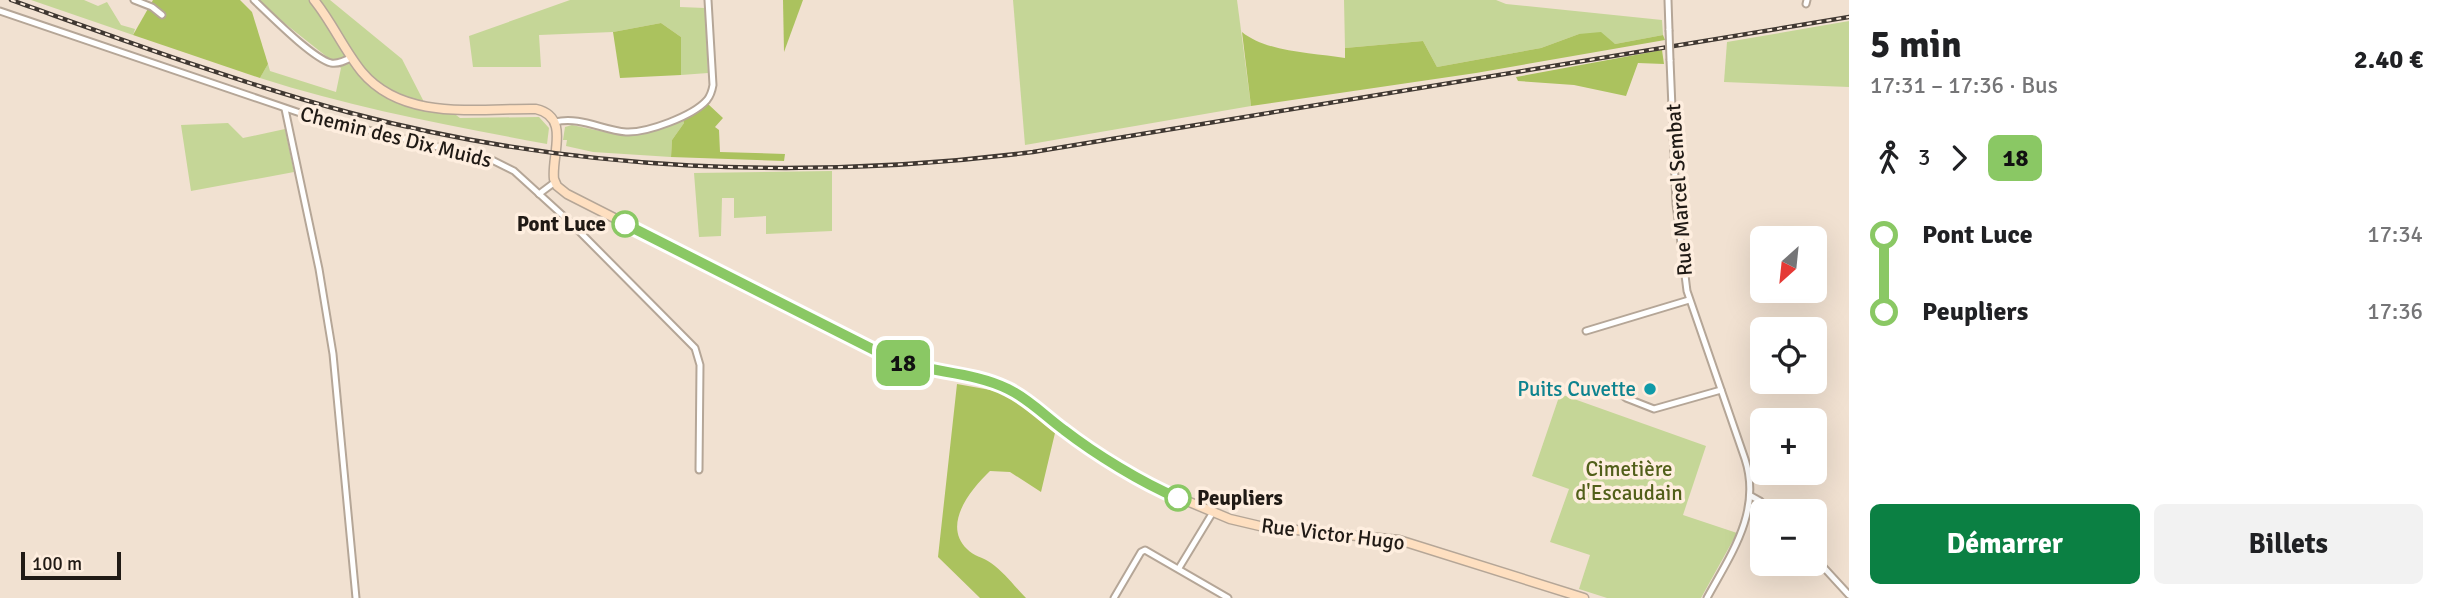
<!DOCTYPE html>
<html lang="fr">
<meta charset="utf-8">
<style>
:root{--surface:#fff;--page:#f2f2f2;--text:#202124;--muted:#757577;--accent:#0b8043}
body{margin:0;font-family:Signika,sans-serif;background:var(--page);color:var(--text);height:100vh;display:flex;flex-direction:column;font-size:26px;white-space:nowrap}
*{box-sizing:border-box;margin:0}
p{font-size:23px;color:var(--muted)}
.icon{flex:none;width:38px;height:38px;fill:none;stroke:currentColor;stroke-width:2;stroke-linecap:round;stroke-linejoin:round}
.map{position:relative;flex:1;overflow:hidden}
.panel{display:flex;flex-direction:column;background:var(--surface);width:595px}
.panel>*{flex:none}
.badge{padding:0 14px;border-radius:10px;font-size:24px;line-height:46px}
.needle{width:46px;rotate:207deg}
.fabs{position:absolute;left:1750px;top:226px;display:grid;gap:14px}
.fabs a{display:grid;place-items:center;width:77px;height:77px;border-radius:10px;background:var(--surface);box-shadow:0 7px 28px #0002;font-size:35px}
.scale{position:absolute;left:21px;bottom:18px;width:100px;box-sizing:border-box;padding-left:7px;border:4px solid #201a15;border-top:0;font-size:19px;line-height:24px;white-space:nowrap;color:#201a15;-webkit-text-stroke:5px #feeedf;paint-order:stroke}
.map>.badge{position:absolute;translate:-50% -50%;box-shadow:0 0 0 4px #fff}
.legs{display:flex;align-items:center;gap:10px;height:77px;padding:0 21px;font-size:23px}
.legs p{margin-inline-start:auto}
.summary{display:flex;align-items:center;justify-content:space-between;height:119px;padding:0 21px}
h1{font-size:38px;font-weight:700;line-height:52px}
.button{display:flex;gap:14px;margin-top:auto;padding:14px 21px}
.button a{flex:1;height:80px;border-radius:10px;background:var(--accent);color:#fff;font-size:28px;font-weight:700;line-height:80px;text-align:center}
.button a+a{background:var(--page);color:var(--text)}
ul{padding:0 21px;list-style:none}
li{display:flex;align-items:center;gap:24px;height:77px;font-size:26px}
li i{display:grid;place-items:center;width:10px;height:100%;margin:0 9px;background:currentColor}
li i::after{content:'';width:18px;height:18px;margin:-9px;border:5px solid;border-radius:50%;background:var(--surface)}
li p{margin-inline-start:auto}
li:first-child i{background:linear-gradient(#0000 50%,currentColor 0)}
li:last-child i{background:linear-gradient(currentColor 50%,#0000 0)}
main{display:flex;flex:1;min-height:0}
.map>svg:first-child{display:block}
</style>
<main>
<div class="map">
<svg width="1849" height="598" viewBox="0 0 1849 598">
<rect width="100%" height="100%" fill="#f1e1d1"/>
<!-- green -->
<g fill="#c5d697">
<path d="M31,0h53l14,6 9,-4 14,23 14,4 -2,6z"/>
<path d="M259,0h71l72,59 21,41v10l29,2 8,6 79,-1 10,11 -2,16c-97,-18 -193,-36 -287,-66l8,-14 2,7 66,21 5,-24 -58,-46z"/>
<path d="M570,0h110v7l25,1 3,65 -27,2v-38l-20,-14 -48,9 -74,3 2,32h-68l-4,-31z"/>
<path d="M1013,0h224l14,106 -226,39z"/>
<path d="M1344,0h152l10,4 156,16 1,15 -48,9 -36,-10 -38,14 -104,19 -14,-26 -78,7z"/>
<path d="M1849,21v66l-125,-5 3,-40z"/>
<path d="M682,117l2,6 -12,17 -1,17 -78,-5 -27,-6 1,-6h-4l2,-13 7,-2 42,9h22z"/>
<path d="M228,123l15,15 42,-9 9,43 -103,19 -10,-66z"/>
<path d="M832,171v60l-66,3v-18l-32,2v-20h-12l-1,38 -22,1 -5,-64z"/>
<path d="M1560,394l146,52 -23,69 54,18 -36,65h-94l-28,-9 11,-34 -40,-13 19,-53 -37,-13z"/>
</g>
<!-- forest -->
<g fill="#abc25e">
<path d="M153,0h87l12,12 16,52 -8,14 -127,-43z"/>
<path d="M783,0h20l-19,52z"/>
<path d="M661,23l20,14v38l-61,3 -7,-46z"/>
<path d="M1242,32c24,20 71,21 103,26v-10l78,-7 14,26 104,-19 38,-14 22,-2 14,12 48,-9 2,5 -189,33 -225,33z"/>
<path d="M1662,50l2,14 -26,-1 -12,33 -52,-11 -56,-4 -2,-4z"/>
<path d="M708,104l15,14 -8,9 4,3 1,22 65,2 -1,7 -113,-4 1,-17 12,-17 -2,-6z"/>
<path d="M957,384l39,7 19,8 40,34 -14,59 -31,-20 -20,-1c-20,19 -48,54 -23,78 6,7 16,8 24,14 13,9 24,24 35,35h-46l-42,-41z"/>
</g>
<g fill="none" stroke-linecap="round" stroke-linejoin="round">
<!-- street casing -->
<g stroke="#b5a697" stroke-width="9">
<g id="street">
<path d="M134,0l18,7 10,8"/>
<path d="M254,0c16,15 58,58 77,63 8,1 14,-2 21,-6"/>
<path d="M1668,0l1,30"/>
<path d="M1806,4l1,-4"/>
<path d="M0,11l306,104 186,45 22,11 56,51 125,126 5,17 -1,105"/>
<path d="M1670,60l6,144 11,87 58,168c17,52 -14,95 -38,139"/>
<path d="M285,109l34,160 14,85 23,244"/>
<path d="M555,122c25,-6 47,8 71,10 21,1 67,-16 81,-32 4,-5 5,-9 6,-15l-5,-85"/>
<path d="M539,194l16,-12"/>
<path d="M1586,331l103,-31"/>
<path d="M1613,388l13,10 28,11 67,-19"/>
<path d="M1751,496l9,5 10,10"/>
<path d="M1815,558l34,37"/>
<path d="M1179,568l34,-56"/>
<path d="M1114,598l27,-46 4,-2 83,48"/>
</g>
</g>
<!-- secondary casing -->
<g stroke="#b5a697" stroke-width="11">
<path id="secondary" d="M314,0c18,22 30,50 48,72 42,50 117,36 174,37 35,8 15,46 18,70l3,7 10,8 323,164 105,25 19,9 64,48 78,48 74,31 34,8 135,13 185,58"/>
</g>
<!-- street -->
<use href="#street" stroke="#fff" stroke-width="5"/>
<!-- secondary -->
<use href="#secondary" stroke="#fedfc0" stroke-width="8"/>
<!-- rail casing -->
<g stroke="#403832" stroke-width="4.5">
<path id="rail" d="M11,0c112,40 225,82 340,113 222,59 455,68 682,39l816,-135"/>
</g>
<!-- rail -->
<use href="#rail" stroke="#feeedf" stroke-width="2" stroke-dasharray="5" stroke-linecap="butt"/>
<!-- street-bridge casing -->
<g stroke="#b5a697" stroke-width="9" stroke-linecap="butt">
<path id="street-bridge" d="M1669,30l1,30"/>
</g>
<!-- street-bridge -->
<use href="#street-bridge" stroke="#fff" stroke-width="5"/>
</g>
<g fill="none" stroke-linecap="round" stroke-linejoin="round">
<!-- line-1 casing -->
<g stroke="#fff" stroke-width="16">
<path id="line-1" d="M625,224l265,134c37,15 82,13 118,31 21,10 38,28 56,41 31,24 78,53 114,68"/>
</g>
<!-- line-1 -->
<use href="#line-1" stroke="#8ac864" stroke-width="10"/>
</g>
<!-- markers -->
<g fill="#fff" stroke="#8ac864" stroke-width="3.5">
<circle cx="625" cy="224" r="12"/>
<circle cx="1178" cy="498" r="12"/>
</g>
<circle fill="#0f9aa8" stroke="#feeedf" stroke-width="2.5" cx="1650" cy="389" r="7"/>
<g text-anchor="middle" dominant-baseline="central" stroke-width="7" stroke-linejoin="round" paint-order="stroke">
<!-- street labels -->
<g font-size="21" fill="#201a15" stroke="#feeedf">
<text transform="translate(396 137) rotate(14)">Chemin des Dix Muids</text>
<text transform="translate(1679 190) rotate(-94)">Rue Marcel Sembat</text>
<text transform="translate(1333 534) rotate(7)">Rue Victor Hugo</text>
</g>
<!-- stop labels -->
<g font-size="21" font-weight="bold" fill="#201a15" stroke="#feeedf" text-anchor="end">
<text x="606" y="224">Pont Luce</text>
<text x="1197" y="498" text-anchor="start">Peupliers</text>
</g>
<!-- culture labels -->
<g font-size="21" fill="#0d838f" stroke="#feeedf" text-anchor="end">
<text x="1636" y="389">Puits Cuvette</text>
</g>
<!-- park labels -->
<g font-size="21" fill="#515f19" stroke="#feeedf">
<text x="1629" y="469">Cimetière<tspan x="1629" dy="24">d'Escaudain</tspan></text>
</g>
</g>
</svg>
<div class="fabs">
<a><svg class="needle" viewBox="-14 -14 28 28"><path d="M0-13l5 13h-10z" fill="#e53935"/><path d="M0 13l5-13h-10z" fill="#757577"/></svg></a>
<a><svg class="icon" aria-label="locate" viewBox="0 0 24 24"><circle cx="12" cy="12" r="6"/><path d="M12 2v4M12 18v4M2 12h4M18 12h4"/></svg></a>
<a>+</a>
<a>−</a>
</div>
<div class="scale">100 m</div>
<b class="badge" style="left:903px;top:363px;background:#8ac864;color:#111">18</b>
</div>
<section class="panel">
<div class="summary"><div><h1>5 min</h1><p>17:31 – 17:36 · Bus</p></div><b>2.40 €</b></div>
<div class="legs"><svg class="icon" aria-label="walk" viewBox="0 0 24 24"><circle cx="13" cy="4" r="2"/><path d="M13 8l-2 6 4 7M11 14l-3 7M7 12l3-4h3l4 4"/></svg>3<svg class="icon" aria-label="forward" viewBox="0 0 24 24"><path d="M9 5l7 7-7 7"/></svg><b class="badge" style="background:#8ac864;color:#111">18</b></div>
<ul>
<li><i style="color:#8ac864"></i><b>Pont Luce</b><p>17:34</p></li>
<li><i style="color:#8ac864"></i><b>Peupliers</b><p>17:36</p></li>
</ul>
<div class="button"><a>Démarrer</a><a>Billets</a></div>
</section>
</main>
